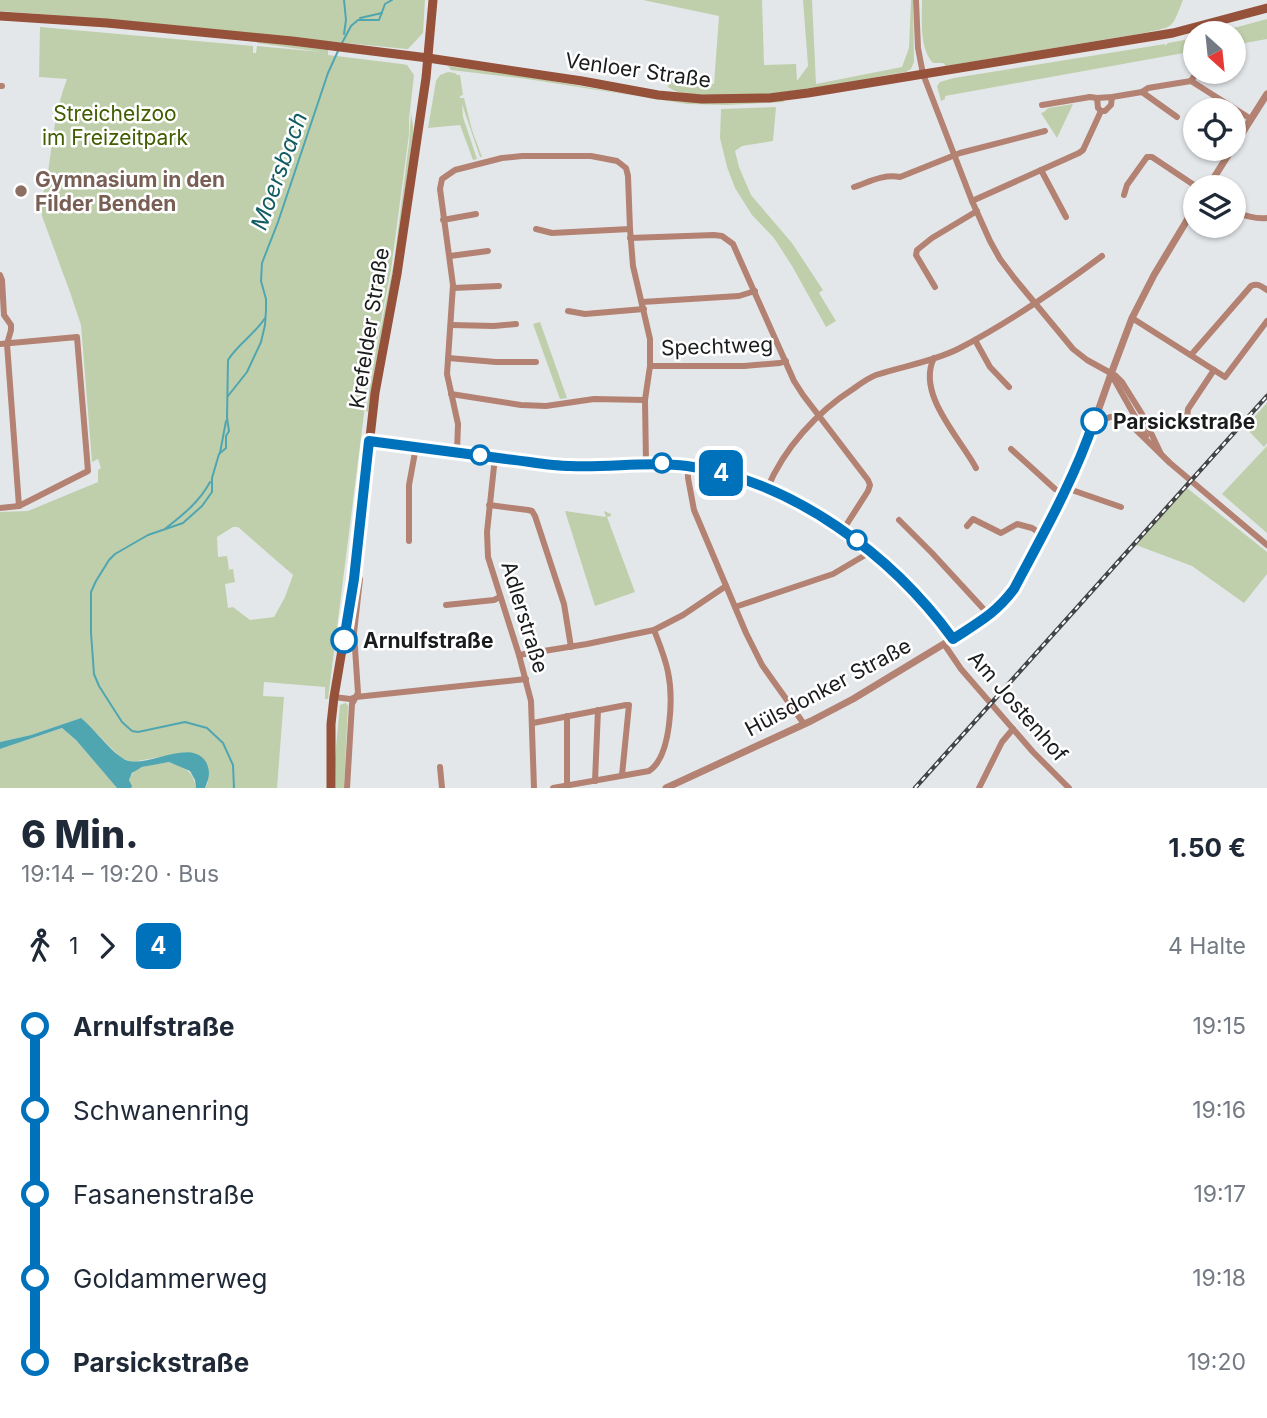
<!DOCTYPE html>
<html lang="de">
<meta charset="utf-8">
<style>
:root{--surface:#fff;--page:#f2f2f3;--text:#1f2937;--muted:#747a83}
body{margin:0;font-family:Inter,sans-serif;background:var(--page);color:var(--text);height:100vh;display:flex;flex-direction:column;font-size:26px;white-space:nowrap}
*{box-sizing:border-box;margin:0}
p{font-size:23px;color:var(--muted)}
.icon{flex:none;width:38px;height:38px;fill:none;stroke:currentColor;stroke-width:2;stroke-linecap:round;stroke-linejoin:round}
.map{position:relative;height:788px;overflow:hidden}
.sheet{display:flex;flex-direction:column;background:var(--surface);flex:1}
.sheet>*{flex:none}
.badge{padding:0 14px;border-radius:10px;font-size:24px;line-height:46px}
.needle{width:46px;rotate:153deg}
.buttons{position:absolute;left:1183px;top:21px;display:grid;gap:14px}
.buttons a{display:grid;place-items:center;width:63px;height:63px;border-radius:50%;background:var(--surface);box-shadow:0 2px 5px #0004;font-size:35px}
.map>.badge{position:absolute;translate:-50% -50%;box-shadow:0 0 0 4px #fff}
.legs{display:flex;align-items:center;gap:10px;height:77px;padding:0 21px;font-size:23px}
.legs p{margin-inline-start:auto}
.headline{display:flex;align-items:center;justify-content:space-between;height:119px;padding:0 21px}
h1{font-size:38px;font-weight:800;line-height:52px}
ul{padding:0 21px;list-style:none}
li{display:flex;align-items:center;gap:24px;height:84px;font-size:26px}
li i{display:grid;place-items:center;width:10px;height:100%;margin:0 9px;background:currentColor}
li i::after{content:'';width:18px;height:18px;margin:-9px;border:5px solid;border-radius:50%;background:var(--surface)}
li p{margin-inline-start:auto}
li:first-child i{background:linear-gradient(#0000 50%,currentColor 0)}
li:last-child i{background:linear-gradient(currentColor 50%,#0000 0)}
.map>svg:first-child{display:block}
</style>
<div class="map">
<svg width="1267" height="788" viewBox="0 0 1267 788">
<rect width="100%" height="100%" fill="#e4e7ea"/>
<!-- green -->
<g fill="#bfcfab" fill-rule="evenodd">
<path d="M0,0h425l-2,33 -15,16h-2l-299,-30 -107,-8z"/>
<path d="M643,0h119l2,65 32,-1 1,17 11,-15 -5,-66h9l4,84 86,-17 7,-19 2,-48h2l1,62 -3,7 -5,3c-67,11 -133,27 -201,23 -13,-1 -27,0 -37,-8l1,-13 2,3 43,7 5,-68z"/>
<path d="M922,0h261c-12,30 -8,26 -39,33l-198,33 -3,-3h-10c-14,-14 -11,-44 -11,-63z"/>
<path d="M1267,19v20l-33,6v-12h-19z"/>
<path d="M40,27l213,19v7h3l1,-7 64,6 -64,-9v-2l71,9v5l74,9 5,1 7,10 -5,44v15l-18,136 -24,120 -39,309h-3v-12l-61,-5 -1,14 21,1 -7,91h-72l3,-6 -20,-30 -56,10 -11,-4 -40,-40 -50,17 -31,7v-230l28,-1 70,-29v-12l3,-2 -3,-9 -6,3 -11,-137 -10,-30 -29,-79c-2,-16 3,-28 6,-44 5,-33 7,-62 19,-93l-28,-2zM233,527h5l55,48 -8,22 -11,20 -24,3 -17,-13 -5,1 -3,-24 10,-2 -2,-13 -7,1 3,-1 -2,-13 -9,1 -1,-20z"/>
<path d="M1195,38v13l-250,45v3l-4,2 -4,-15 3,-4 14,-4 211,-34v2l3,-3z"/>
<path d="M448,66l76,10 118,21 42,5 45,1 54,-3 1,2 -57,3 -40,-1 -160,-25 -76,-9z"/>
<path d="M448,72l7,1 2,2h3l3,20 -3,1v2h4l8,32 10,27h-2l-18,-53 1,13 14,42 -4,1 -13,-35 -32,3 8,-47 4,-6z"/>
<path d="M1073,104l-16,34 -16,-25 3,-1 4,-4z"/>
<path d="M776,107l-3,34 -31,5 -7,5 4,16 12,28 41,48 31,47 -4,3 17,28 -10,6 -34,-61 -18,-28 -22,-23 -17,-27 -8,-21 -7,-29 1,-29z"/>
<path d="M411,113l2,13v10l-20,136 -25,140 -2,-1 9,-55 19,-94 15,-119z"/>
<path d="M540,322l27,76 -7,1 -27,-75z"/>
<path d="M1267,403v40l-3,4 -19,-20z"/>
<path d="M1267,446v87l-45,-39z"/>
<path d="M1187,488l80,64v22l-23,29 -52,-37 -56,-21z"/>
<path d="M565,511l41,6 -2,-6 7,3v2l-4,1 28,75 -40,14z"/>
<path d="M346,703l2,3 -4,82h-8l-1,-30 5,-53z"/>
<path d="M62,728l14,12 41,48h-117v-39z"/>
<path d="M169,762c16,7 24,7 27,26h-65v-2l-2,-6c6,-16 25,-15 40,-18z"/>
</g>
<!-- water -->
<path fill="#50a6b0" d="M81,718c14,11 34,40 48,43 21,5 63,-23 77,1 5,10 3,16 -1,26h-9l-1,-8 -5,-9 -21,-9 -27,5 -10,6 -3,7 3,6 -1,2h-14l-41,-48 -14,-12 -62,21v-7l31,-7z"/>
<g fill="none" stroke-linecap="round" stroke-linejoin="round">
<!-- stream -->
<g stroke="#50a6b0" stroke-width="2">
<path d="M344,0l2,20 -2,14"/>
<path d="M360,18l22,-5"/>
<path d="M342,43l9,-17 7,-6h21l6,-16 7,-4"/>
<path d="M228,396l19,-24 14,-30 4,-17 1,-15v-11l-5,-18 1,-18 16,-41 50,-149 10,-22"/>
<path d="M220,453l6,-32"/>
<path d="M166,528c17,-13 34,-27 44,-46"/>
<path d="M234,788l-1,-23 -10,-22 -16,-15 -22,-6 -47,10 -6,-1 -10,-9 -23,-36 -5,-12 -3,-41v-41l5,-11 13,-21 6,-6 33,-19 35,-12 19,-17 10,-14v-14l7,-24 7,-6v-12l3,-5 -2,-13 1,-58c10,-16 27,-26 37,-42"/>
</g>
<!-- minor -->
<g stroke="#b38272" stroke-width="6">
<path d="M916,0l2,48 5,26 49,127 18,40 10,18 15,20 58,70 14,11 29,16 6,6 20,32 19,40"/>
<path d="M1191,81l6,-9"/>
<path d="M0,86h2"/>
<path d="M1142,92l35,25"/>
<path d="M1097,98l1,10 3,3h4l6,-6 1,-8"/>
<path d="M1042,105l48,-8 7,1 15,-1 30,-5 6,-4 43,-7 60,38"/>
<path d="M1041,170l25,47"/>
<path d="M854,187c15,-5 29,-13 46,-10l60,-24 85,-22"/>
<path d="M1124,195l3,-10 20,-28h5l45,30"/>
<path d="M972,201l107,-48 4,-3 18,-39"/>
<path d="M1234,210c8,6 23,9 33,8"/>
<path d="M443,220l33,-6"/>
<path d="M536,229l16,4 78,-4"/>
<path d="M630,238l84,-3 8,1 11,8 61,137 9,14 65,85 2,5 -2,6 -25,39"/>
<path d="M450,256l38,-5"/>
<path d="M0,275l2,5 2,35 7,10v5l-4,14 12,162"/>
<path d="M935,287l-19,-32 1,-5 15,-12 45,-27"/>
<path d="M453,288l46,-2"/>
<path d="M642,302l97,-6 16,-5"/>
<path d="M568,311l17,3 59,-5"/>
<path d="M1132,318l93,59 42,-56"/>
<path d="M451,325l43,1 22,-2"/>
<path d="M975,340l15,27 19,20"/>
<path d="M0,344l77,-7 11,134 -69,35 -19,2"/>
<path d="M1191,355l60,-69c7,-3 10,0 16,4"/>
<path d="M448,358l48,4h40"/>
<path d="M934,358c-18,36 26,80 42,110"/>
<path d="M650,366h94l36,-3 6,-2"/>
<path d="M1111,374l35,62"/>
<path d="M451,394l70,11 25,1 48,-7 51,1"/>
<path d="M1187,418l1,-9 26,-39"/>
<path d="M1092,430l11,-10 7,-3h7l12,6 41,40 97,82"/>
<path d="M369,441c44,6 88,11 132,17 23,3 46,8 69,8 39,1 78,-6 117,0 107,14 203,89 266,173"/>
<path d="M1011,449l44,40 9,5"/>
<path d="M457,452l1,-28 -11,-50 6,-89 -13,-96 2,-10 13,-9 47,-12 20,-2h69l26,5 9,7 2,8 2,53 3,37 17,73v27l-5,34 1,63"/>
<path d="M495,457l-8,75 1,25 31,98 12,46 3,87"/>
<path d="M688,466v12l6,32 52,123 16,32 42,59"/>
<path d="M1066,488l55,19"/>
<path d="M767,489c17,-41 50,-77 86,-100 7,-5 15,-11 23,-14 27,-9 56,-13 82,-26 52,-27 97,-58 144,-93"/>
<path d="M489,505l39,5 4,1 3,5 29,88 7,43"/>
<path d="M899,520l33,33 58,63"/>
<path d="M967,526l6,-7 28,14 16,-9 15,4 11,7"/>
<path d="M409,541v-56l7,-38"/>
<path d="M446,605l48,-5 6,-3"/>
<path d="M735,607l98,-33 39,-23"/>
<path d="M944,644l17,25 72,83 36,36"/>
<path d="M519,655l68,-11 67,-14 29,-15 43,-29"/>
<path d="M334,697l16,2 6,-2 170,-18"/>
<path d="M567,716v70"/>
<path d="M533,723l93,-18h3l-7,70"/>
<path d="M440,767l2,21"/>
<path d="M595,781l3,-71"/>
<path d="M347,788l5,-84 6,-11 -4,-60 6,-54"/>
<path d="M553,788l96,-17c23,-15 24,-75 19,-99 -3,-15 -9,-29 -14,-42"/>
<path d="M979,788l23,-46 11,-13"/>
</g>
<!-- tertiary -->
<g stroke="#b38272" stroke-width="7">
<path d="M1234,146l33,-52"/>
<path d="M1208,187l24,-38"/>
<path d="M666,788l145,-67 42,-22 137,-83 13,-13 11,-14 50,-95 27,-63 20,-57 21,-56 22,-43 41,-68"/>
</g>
<!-- secondary -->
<g stroke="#95513a" stroke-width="9">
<path d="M0,16l107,7 185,18 136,17 154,23 76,14 44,4 67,-1 39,-5 365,-60 94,-25"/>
<path d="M331,788v-64l3,-27 20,-118 21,-186 22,-119 29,-196 7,-78"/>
</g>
<!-- rail casing -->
<g stroke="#424445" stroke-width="4.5">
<path id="rail" d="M915,788l352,-392"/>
</g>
<!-- rail -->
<use href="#rail" stroke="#fff" stroke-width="2" stroke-dasharray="5" stroke-linecap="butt"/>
</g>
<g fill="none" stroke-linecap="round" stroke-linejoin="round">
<!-- line-1 casing -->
<g stroke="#fff" stroke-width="16">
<path id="line-1" d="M344,640l10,-61 15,-138c46,6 92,12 137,18 21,2 43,7 64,7 39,2 78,-5 117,0 105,14 205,89 266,173 26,-17 42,-25 61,-50 29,-55 60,-109 80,-168"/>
</g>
<!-- line-1 -->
<use href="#line-1" stroke="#0072bc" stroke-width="10"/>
</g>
<!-- markers -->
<circle fill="#8d6e63" stroke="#fff" stroke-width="2.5" cx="21" cy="191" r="7"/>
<g fill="#fff" stroke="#0072bc" stroke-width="3.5">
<circle cx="1094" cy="421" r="12"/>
<circle cx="480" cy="455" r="9"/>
<circle cx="662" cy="463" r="9"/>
<circle cx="857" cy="540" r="9"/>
<circle cx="344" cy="640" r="12"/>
</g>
<g text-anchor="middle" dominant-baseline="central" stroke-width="5" stroke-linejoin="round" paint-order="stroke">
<!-- street labels -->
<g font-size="21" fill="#1a1b1c" stroke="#fff">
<text transform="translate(638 70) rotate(8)">Venloer Straße</text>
<text transform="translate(369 328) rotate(-81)">Krefelder Straße</text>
<text transform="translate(717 346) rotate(-2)">Spechtweg</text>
<text transform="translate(525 617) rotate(73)">Adlerstraße</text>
<text transform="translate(828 687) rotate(-28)">Hülsdonker Straße</text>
<text transform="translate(1018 706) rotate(49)">Am Jostenhof</text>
</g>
<!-- park labels -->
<g font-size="21" fill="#415d00" stroke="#fff">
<text x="115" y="113">Streichelzoo<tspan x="115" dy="24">im Freizeitpark</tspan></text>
</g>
<!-- education labels -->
<g font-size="21" font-weight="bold" fill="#785e54" stroke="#fff" text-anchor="start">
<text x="35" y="179">Gymnasium in den<tspan x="35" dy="24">Filder Benden</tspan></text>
</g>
<!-- stop labels -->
<g font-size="21" font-weight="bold" fill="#1a1b1c" stroke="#fff" text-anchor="start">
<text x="1113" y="421">Parsickstraße</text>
<text x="363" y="640">Arnulfstraße</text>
</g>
<!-- water labels -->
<g font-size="23" font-style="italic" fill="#115b62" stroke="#fff">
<text transform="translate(279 171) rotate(-70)">Moersbach</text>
</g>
</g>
</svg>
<div class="buttons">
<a><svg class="needle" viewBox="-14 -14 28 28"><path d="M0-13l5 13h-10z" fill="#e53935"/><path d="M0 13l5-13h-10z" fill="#747a83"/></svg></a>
<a><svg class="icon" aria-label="locate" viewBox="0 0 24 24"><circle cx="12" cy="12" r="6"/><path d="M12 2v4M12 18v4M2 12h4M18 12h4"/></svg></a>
<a><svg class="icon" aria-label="layers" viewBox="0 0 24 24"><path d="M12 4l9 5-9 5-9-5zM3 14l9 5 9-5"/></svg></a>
</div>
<b class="badge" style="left:721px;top:473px;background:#0072bc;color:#fff">4</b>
</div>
<section class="sheet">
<div class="headline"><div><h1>6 Min.</h1><p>19:14 – 19:20 · Bus</p></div><b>1.50 €</b></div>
<div class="legs"><svg class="icon" aria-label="walk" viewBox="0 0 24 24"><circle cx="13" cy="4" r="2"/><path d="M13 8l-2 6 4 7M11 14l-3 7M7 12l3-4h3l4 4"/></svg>1<svg class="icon" aria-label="forward" viewBox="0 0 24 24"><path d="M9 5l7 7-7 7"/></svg><b class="badge" style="background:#0072bc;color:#fff">4</b><p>4 Halte</p></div>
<ul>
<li><i style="color:#0072bc"></i><b>Arnulfstraße</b><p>19:15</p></li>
<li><i style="color:#0072bc"></i><span>Schwanenring</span><p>19:16</p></li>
<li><i style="color:#0072bc"></i><span>Fasanenstraße</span><p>19:17</p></li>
<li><i style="color:#0072bc"></i><span>Goldammerweg</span><p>19:18</p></li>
<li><i style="color:#0072bc"></i><b>Parsickstraße</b><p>19:20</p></li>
</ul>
</section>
